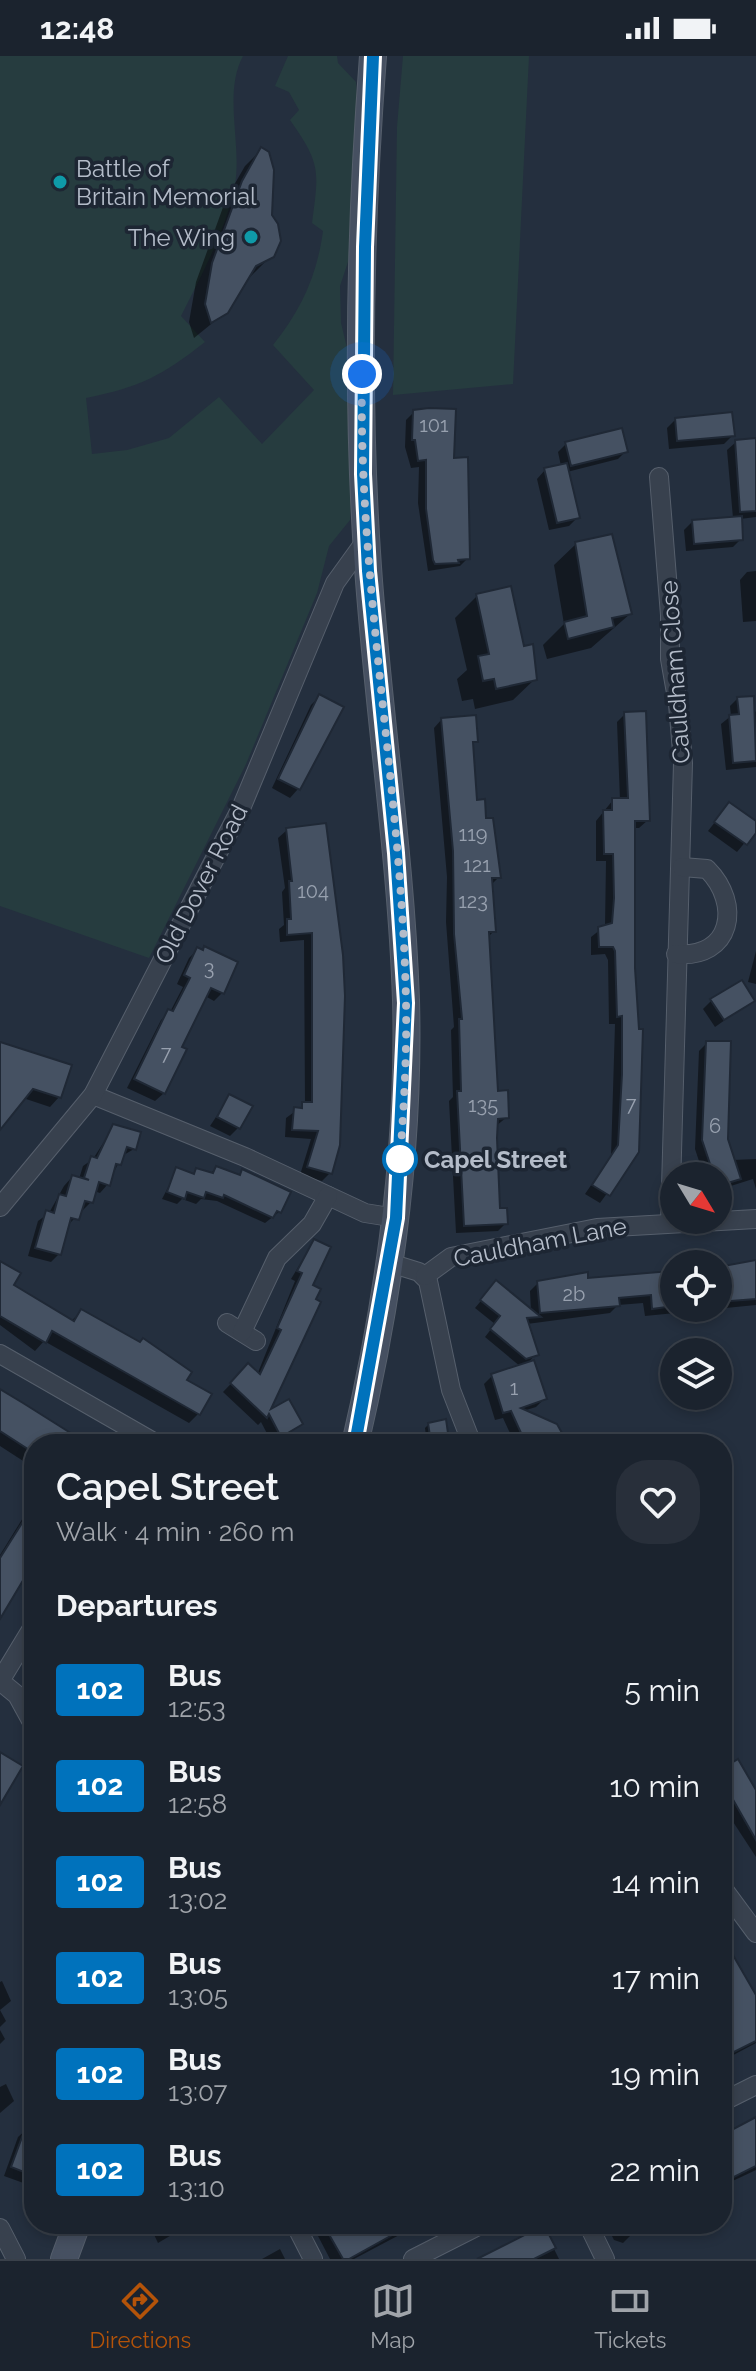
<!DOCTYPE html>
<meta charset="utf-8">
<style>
:root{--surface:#1b232e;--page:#282f3a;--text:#f1f3f6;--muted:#a0a4aa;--line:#39404a;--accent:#b45309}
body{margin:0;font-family:Raleway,sans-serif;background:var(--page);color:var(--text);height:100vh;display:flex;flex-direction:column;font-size:30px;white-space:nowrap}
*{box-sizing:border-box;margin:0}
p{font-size:26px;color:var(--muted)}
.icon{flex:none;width:44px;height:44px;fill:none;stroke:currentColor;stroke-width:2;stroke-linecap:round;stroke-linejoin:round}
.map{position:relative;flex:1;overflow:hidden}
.panel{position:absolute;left:24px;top:1378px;width:708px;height:800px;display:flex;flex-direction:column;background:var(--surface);border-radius:32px;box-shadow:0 4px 12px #0003,0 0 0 2px var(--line)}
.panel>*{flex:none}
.badge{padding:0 16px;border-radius:6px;font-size:28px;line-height:52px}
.needle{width:52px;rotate:128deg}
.controls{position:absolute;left:660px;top:1106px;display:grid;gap:16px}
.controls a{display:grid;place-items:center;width:72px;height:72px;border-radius:50%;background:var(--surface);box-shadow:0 4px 12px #0003,0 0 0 2px var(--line);font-size:40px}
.you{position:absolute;width:40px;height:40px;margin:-20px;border:6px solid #fff;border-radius:50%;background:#1a73e8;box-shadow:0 0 0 12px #1a73e833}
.map>.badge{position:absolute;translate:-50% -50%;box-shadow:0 0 0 4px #fff}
h2{padding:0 32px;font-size:30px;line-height:72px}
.round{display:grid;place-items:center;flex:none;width:84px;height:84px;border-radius:32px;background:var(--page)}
.overview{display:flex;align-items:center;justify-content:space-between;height:136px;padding:0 32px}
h1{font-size:38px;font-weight:600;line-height:60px}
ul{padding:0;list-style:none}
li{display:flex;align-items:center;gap:24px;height:96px;padding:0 32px}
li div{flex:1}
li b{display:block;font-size:30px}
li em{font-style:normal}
li .badge{min-width:88px;font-weight:700;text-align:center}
.status{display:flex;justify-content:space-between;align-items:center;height:56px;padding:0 40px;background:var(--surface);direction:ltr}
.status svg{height:22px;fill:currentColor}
.tab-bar{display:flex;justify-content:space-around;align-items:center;height:112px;border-top:2px solid var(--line);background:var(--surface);font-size:22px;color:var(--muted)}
.tab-bar a{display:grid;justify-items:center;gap:4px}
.tab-bar .active{color:var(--accent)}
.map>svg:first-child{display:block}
</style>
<div class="status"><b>12:48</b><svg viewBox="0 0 49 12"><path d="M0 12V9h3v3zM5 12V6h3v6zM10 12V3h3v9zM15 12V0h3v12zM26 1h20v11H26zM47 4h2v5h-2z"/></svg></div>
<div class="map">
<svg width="756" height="2203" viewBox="0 0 756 2203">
<rect width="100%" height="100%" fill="#242f3e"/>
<!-- green -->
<g fill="#263c3f">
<path d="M0,0h243c-20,37 -1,88 -8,128 -9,47 -33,90 -54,132l24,26c-43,34 -65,45 -119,56l6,56 35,-4 42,-12 50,-41 43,47 52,-54 -41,-45c28,-35 44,-69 50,-114l-11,-8c7,-53 9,-59 -22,-103l9,-10 -10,-18 -14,-6 13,-30h49l1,7 18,19 2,33 -6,135 -12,36 1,37 8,33 4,113 -3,51 -21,26 -12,47 -71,171 -97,194 -149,-52z"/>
<path d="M403,0h126l-16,328 -120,11 4,-268z"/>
</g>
<!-- shadow -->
<g fill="#0007">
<path d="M261,94l5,111 -18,18 -22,33 -32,26 -5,-16 7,-40 30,-83 19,-33z"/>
<path d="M414,356l38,48 16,98 -8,8 -32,5 -10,-68 1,-36 -8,1 -6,-21 1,-27z"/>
<path d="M676,363l57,16 -9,9 -55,5 -2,-21z"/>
<path d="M756,384v77l-16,2 1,20 -8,8 -47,4 -2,-21 8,-8 41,-4 -6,-68 9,-8z"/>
<path d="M566,388l60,7 -8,8 -51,13 11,45 -9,9 -20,4 -12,-51 8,-9 16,-4 -3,-14z"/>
<path d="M576,488l54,70 -39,34 -44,11 -4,-14 21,-21 -10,-59z"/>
<path d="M756,515v50l-13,1 -3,-42 7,-8z"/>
<path d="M477,540l45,53 13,30 -22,21 -38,9 -2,-10 -11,2 -5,-22 10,-9 -12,-52z"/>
<path d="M320,640l21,11 -43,82 -8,9 -18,-10 39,-83z"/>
<path d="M738,642l18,14v55l-30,3 -5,-46 10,-8 -1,-10z"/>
<path d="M625,658l23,106 -9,8h-6l4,324 -37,51 -15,-9 26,-38 4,-132h-6l-1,-64 -3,-6 -14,1v-18l14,-11 1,-65h-10v-40l17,-21h7l-3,-78z"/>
<path d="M442,663l34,22 -5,5 5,56 23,75 -8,8 3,46 -6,6 8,156 11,24 -11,9 2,84 8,13 -8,8 -42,2 -7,-132 4,-4 -2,-67 3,-3 -8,-105 1,-45 -13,-149z"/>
<path d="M729,748l27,19v6l-19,23 -29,-21z"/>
<path d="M325,769l5,348 -8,8 -22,-6 11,-36 -26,-2 1,-19 19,-14 -1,-164 -24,2 -1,-13 5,-4 -2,-33 3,-4 -7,-50 9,-8z"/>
<path d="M198,893l24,44 -8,8 -9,-5 -26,51 -15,46 -9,8 -28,-13 34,-68 9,-8 13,-25 -6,-3 12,-26z"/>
<path d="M756,895v33l-8,-2z"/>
<path d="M712,944l40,1 -37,26 -12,-18z"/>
<path d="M707,987l25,117 24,-1v30l-3,-10 -35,11v-14h-14l-9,-27 4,-98z"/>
<path d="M0,988l59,53 -9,10 -27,-9 -23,29z"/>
<path d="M230,1040l8,32 -8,8 -20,-10z"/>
<path d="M114,1070l20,23 -12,7 -14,28 -8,9 -6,-2 -3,11 -24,24 -8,28 -8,8 -23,-6 10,-35 11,-8 15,-27 8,-9 7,2 4,-13 10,-7z"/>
<path d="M216,1112l22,8 5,-4 45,21 -9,19 -14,11 -48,-22 -16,-2 -5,5 -14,-5 -5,5 -15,-5 15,-29 15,5 5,-5 13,4z"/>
<path d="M314,1185l-3,44 -45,129 23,-12 12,22 -29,19 -11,-21 -3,3 -35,-33 25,-26 9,9 38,-94 -4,-2z"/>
<path d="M756,1206v43l-111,11 -2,-13 -25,2 -8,8 -83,11 9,30 -10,11 18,34 -8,8 -13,4 35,33h-43l-12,-26 -8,2 -11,-36 8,-8 29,-9 -36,-30 10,-13 -20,-16 15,-18 41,21 -1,-20 8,-8 136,-9v34h44v-40z"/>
<path d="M0,1209l11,21 60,35 10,-9 103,69 14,33 -9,9 -145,-82 -9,10 -35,-26z"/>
<path d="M0,1335l86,53h-52v24l-34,-22z"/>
<path d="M429,1368l18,15 -4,4 -16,1 -2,-16z"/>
<path d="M34,1420v16l-7,-5z"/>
<path d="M34,1444v58l-34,59v-62z"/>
<path d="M722,1652l7,13 -7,8z"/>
<path d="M722,1715l34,22v64l-34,-52z"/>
<path d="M722,1884l34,60v43l-34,18z"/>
<path d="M2,1925l9,20 -11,9v-28z"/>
<path d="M0,1954l6,11 -6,6z"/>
<path d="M0,1974l5,9 -5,5z"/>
<path d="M6,2028l8,17 -14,12v-26z"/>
<path d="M756,2064v50l-34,16v-48z"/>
<path d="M27,2073l7,2v49l-5,5 -25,-9 14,-39z"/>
<path d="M149,2168h41l-32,19z"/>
<path d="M319,2168h101l-66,35h-24l-12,-23 5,-5z"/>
<path d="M606,2168h28l-2,10 -9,9 -9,-3z"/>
<path d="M543,2171l16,32h-80z"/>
<path d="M280,2193l5,10h-23z"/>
</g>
<!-- building -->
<g fill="#455162" stroke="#1f2835" stroke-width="2">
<path d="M261,91l8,5 5,18 -2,45 6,9 3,17 -7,16 -18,9 -28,47 -17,10 -6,-19 7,-41 30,-82z"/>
<path d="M429,352l27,1 -2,49 14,-1 2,102 -12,1 1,3 -24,1 -2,-4 -7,-51v-49l-8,1 -3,-21h-3l1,-30z"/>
<path d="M732,356l3,24 -58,5 -2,-23z"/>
<path d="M622,372l6,24 -57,14 -6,-24z"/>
<path d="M756,382v73l-16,1 -5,-72z"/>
<path d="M567,407l13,55 -23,5 -13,-55z"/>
<path d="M742,460l1,24 -49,4 -2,-24z"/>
<path d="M612,478l20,80 -20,4 2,9 -46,12 -4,-17 23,-6 -12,-74z"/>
<path d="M511,530l13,60 9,-2 4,36 -41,9 -2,-10 -11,2 -5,-25 11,-2 -13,-60z"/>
<path d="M319,638l25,13 -44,83 -22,-11z"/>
<path d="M754,640l2,65 -23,2 -4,-48 10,-1 -2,-17z"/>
<path d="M646,655l4,110h-15v147l4,61h4l-4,123 -29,44 -18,-11 26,-40 4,-71v-58l-5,1 -2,-66 -2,-4h-14l-1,-20 14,-4 2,-25 -1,-44h-9l-1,-44h9v-12h16l-4,-86z"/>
<path d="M476,659l2,27h-5l4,58 8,-1 1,19h7l8,60h-9l4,54h-7l9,159 10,-1 1,28 -11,1 -1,19 3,70h7l1,16 -44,2 -7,-135h4l-2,-72h3l-8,-85 -1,-83 -12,-133z"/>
<path d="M729,746l27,19v12l-9,12 -33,-23z"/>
<path d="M326,767l17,132 2,41 -5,149 -8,29 -25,-7 11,-36 -26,-1 2,-23 8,1v-6h10v-169l-25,2v-16h4l-2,-38h3l-6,-53z"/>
<path d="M204,890l34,16 -14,32 -13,-6 -29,59 5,2 -22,45 -31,-15 34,-70 5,2 17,-33 -6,-3 13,-28 6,3z"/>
<path d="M742,924l13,21 -31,19 -14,-21z"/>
<path d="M706,985h25l-3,98 13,40 -23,7v-10h-4l-12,-36z"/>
<path d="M0,986l72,23 -11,33 -28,-9 -33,41z"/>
<path d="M229,1038l24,12 -13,23 -23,-12z"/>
<path d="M113,1068l28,8 -5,18 -9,-3 -6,18 -5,-1 -6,22 -11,-4 -6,21 -8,-2 -6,19 -8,-2 -10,37 -26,-7 11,-38 8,3 5,-19 7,2 6,-21 17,5 -5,-2 7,-22 6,2z"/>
<path d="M216,1110l24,9 2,-6 49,23 -10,21 -4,-2 -4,7 -49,-23 -1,3 -17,-6 -2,6 -17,-6 -2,7 -18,-7 9,-25 18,7 2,-6 17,5z"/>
<path d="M314,1183l17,8 -18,38 8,4 -5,10 5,3 -50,107 18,-10 14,25 -22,13 -12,-23 -2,4 -37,-35 18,-20 12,11 21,-44 -4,-2 25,-55 -5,-2z"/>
<path d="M756,1204v39l-38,3v-35z"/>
<path d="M0,1205l21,12 -7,12 60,36 7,-12 59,33 3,-4 49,34 -5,8 25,14 -12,21 -148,-84 -6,12 -46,-27z"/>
<path d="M671,1215l3,35 -22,3 -1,-14 -32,3 1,8 -80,7 -3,-32 51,-9v6z"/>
<path d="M496,1224l45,37 -14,1 12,37 -13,4 -36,-30 10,-13 -20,-16z"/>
<path d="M534,1304l13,39 -26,9 36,16 5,9 -5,11h-31l-15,-33 -8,2 -12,-39z"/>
<path d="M0,1333l23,14 65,41h-54v9l-34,-22z"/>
<path d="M446,1363l3,21 -18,3 -3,-20z"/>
<path d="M34,1448v58l-34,57v-61z"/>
<path d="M0,1696l23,14 -23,39z"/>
<path d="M738,1703l18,31v50l-24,-42 -10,6v-35z"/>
<path d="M722,1880l34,59v46l-34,17z"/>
<path d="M32,2054l2,1v65l-23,-9z"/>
<path d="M756,2061v49l-26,13 -3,-7 -5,3v-40z"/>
<path d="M323,2168h89l-63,35h-6z"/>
<path d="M544,2169l12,23 -22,11h-57z"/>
</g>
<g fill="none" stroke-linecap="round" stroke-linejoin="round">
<!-- street casing -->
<g stroke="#565f6c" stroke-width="20">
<g id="street">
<path d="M659,421l11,138v44l8,45 5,59 -13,460"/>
<path d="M676,898c56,5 66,-50 31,-85l-25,-2"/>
<path d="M93,1039l152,62 120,56 31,5"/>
<path d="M0,1151l93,-112 149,-289 93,-223 31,-43"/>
<path d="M390,1207l29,9 9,9 23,109 21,54"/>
<path d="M425,1220l26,-19 146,-29 159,-9"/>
<path d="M227,1267l29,18"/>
<path d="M242,1276l35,-74 35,-34 16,-28"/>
<path d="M0,1298l157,90"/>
<path d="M34,1569l-34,56 17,14 17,31"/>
<path d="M722,1831l34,46"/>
<path d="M722,2046l34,-17"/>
<path d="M295,2168l18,35"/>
<path d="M588,2168l17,35"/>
<path d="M0,2172l16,31"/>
<path d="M413,2203l69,-35"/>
</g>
</g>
<!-- secondary casing -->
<g stroke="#565f6c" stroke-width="28">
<g id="secondary">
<path d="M355,1388c34,-145 55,-295 51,-444 -5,-145 -28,-288 -38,-433 -12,-169 -8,-342 5,-511"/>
<path d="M64,2203l13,-35"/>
</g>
</g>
<!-- street -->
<use href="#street" stroke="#38414e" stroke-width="18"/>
<!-- secondary -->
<use href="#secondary" stroke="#465061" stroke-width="26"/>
</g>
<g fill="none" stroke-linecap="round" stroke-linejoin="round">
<!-- line casing -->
<g stroke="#fff" stroke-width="18">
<path id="line" d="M355,1388l41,-226 10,-215 -10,-150 -28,-282 -5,-97 2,-227 8,-191"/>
</g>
<!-- line -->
<use href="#line" stroke="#0072bc" stroke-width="12"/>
<!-- walk -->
<path stroke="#b4bcc9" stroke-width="8" stroke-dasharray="0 14.4" d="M362,318c-4,211 40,418 44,628 1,52 -2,105 -6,157"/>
</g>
<!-- markers -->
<g fill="#0f9aa8" stroke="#1d2633" stroke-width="3">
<circle cx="60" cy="126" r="8"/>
<circle cx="251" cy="181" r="8"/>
</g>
<circle fill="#fff" stroke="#0072bc" stroke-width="4" cx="400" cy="1103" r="16"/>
<g text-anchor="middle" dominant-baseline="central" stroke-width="7" stroke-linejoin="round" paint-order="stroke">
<!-- number labels -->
<g font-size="20" fill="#98a1af">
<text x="434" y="369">101</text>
<text x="473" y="778">119</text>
<text x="477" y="809">121</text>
<text x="313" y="835">104</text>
<text x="473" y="845">123</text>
<text x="209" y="912">3</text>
<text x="166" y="997">7</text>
<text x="631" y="1048">7</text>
<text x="483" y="1049">135</text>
<text x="715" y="1070">6</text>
<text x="574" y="1238">2b</text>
<text x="514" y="1332">1</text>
</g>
<!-- poi labels -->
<g font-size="24" fill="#b4bcc9" stroke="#1d2633" text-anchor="start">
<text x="76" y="112">Battle of<tspan x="76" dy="28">Britain Memorial</tspan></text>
<text x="235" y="181" text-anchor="end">The Wing</text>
</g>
<!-- street labels -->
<g font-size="24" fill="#b4bcc9" stroke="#1d2633">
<text transform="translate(675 616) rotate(-94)">Cauldham Close</text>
<text transform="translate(201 828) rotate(-63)">Old Dover Road</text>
<text transform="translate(540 1186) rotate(-11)">Cauldham Lane</text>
</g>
<!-- stop labels -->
<g font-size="24" font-weight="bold" fill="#b4bcc9" stroke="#1d2633" text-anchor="start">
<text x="424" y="1103">Capel Street</text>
</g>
</g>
</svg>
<div class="controls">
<a><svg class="needle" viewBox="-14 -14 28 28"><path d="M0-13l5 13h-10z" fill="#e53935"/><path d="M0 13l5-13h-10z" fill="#a0a4aa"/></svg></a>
<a><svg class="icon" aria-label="locate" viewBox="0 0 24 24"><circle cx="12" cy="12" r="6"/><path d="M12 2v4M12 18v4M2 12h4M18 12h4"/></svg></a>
<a><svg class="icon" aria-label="layers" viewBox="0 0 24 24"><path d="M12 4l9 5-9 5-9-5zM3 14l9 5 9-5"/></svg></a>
</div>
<div class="you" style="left:362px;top:318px"></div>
<section class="panel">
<div class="overview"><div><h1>Capel Street</h1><p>Walk · 4 min · 260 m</p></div><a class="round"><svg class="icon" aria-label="heart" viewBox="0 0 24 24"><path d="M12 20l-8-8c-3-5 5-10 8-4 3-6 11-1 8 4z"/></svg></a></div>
<h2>Departures</h2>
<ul>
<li><span class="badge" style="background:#0072bc;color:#fff">102</span><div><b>Bus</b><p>12:53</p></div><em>5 min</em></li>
<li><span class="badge" style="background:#0072bc;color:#fff">102</span><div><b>Bus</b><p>12:58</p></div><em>10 min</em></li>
<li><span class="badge" style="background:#0072bc;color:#fff">102</span><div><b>Bus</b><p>13:02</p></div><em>14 min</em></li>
<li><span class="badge" style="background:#0072bc;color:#fff">102</span><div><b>Bus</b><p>13:05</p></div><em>17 min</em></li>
<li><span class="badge" style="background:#0072bc;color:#fff">102</span><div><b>Bus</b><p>13:07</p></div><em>19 min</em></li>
<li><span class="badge" style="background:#0072bc;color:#fff">102</span><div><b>Bus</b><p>13:10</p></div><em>22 min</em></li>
</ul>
</section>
</div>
<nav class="tab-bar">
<a class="active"><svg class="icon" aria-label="directions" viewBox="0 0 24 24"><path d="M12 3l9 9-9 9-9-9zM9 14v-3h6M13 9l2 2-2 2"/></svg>Directions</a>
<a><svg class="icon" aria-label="map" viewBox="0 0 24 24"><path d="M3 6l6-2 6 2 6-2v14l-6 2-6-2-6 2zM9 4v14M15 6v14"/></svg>Map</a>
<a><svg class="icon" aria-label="tickets" viewBox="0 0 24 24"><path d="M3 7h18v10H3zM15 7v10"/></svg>Tickets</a>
</nav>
